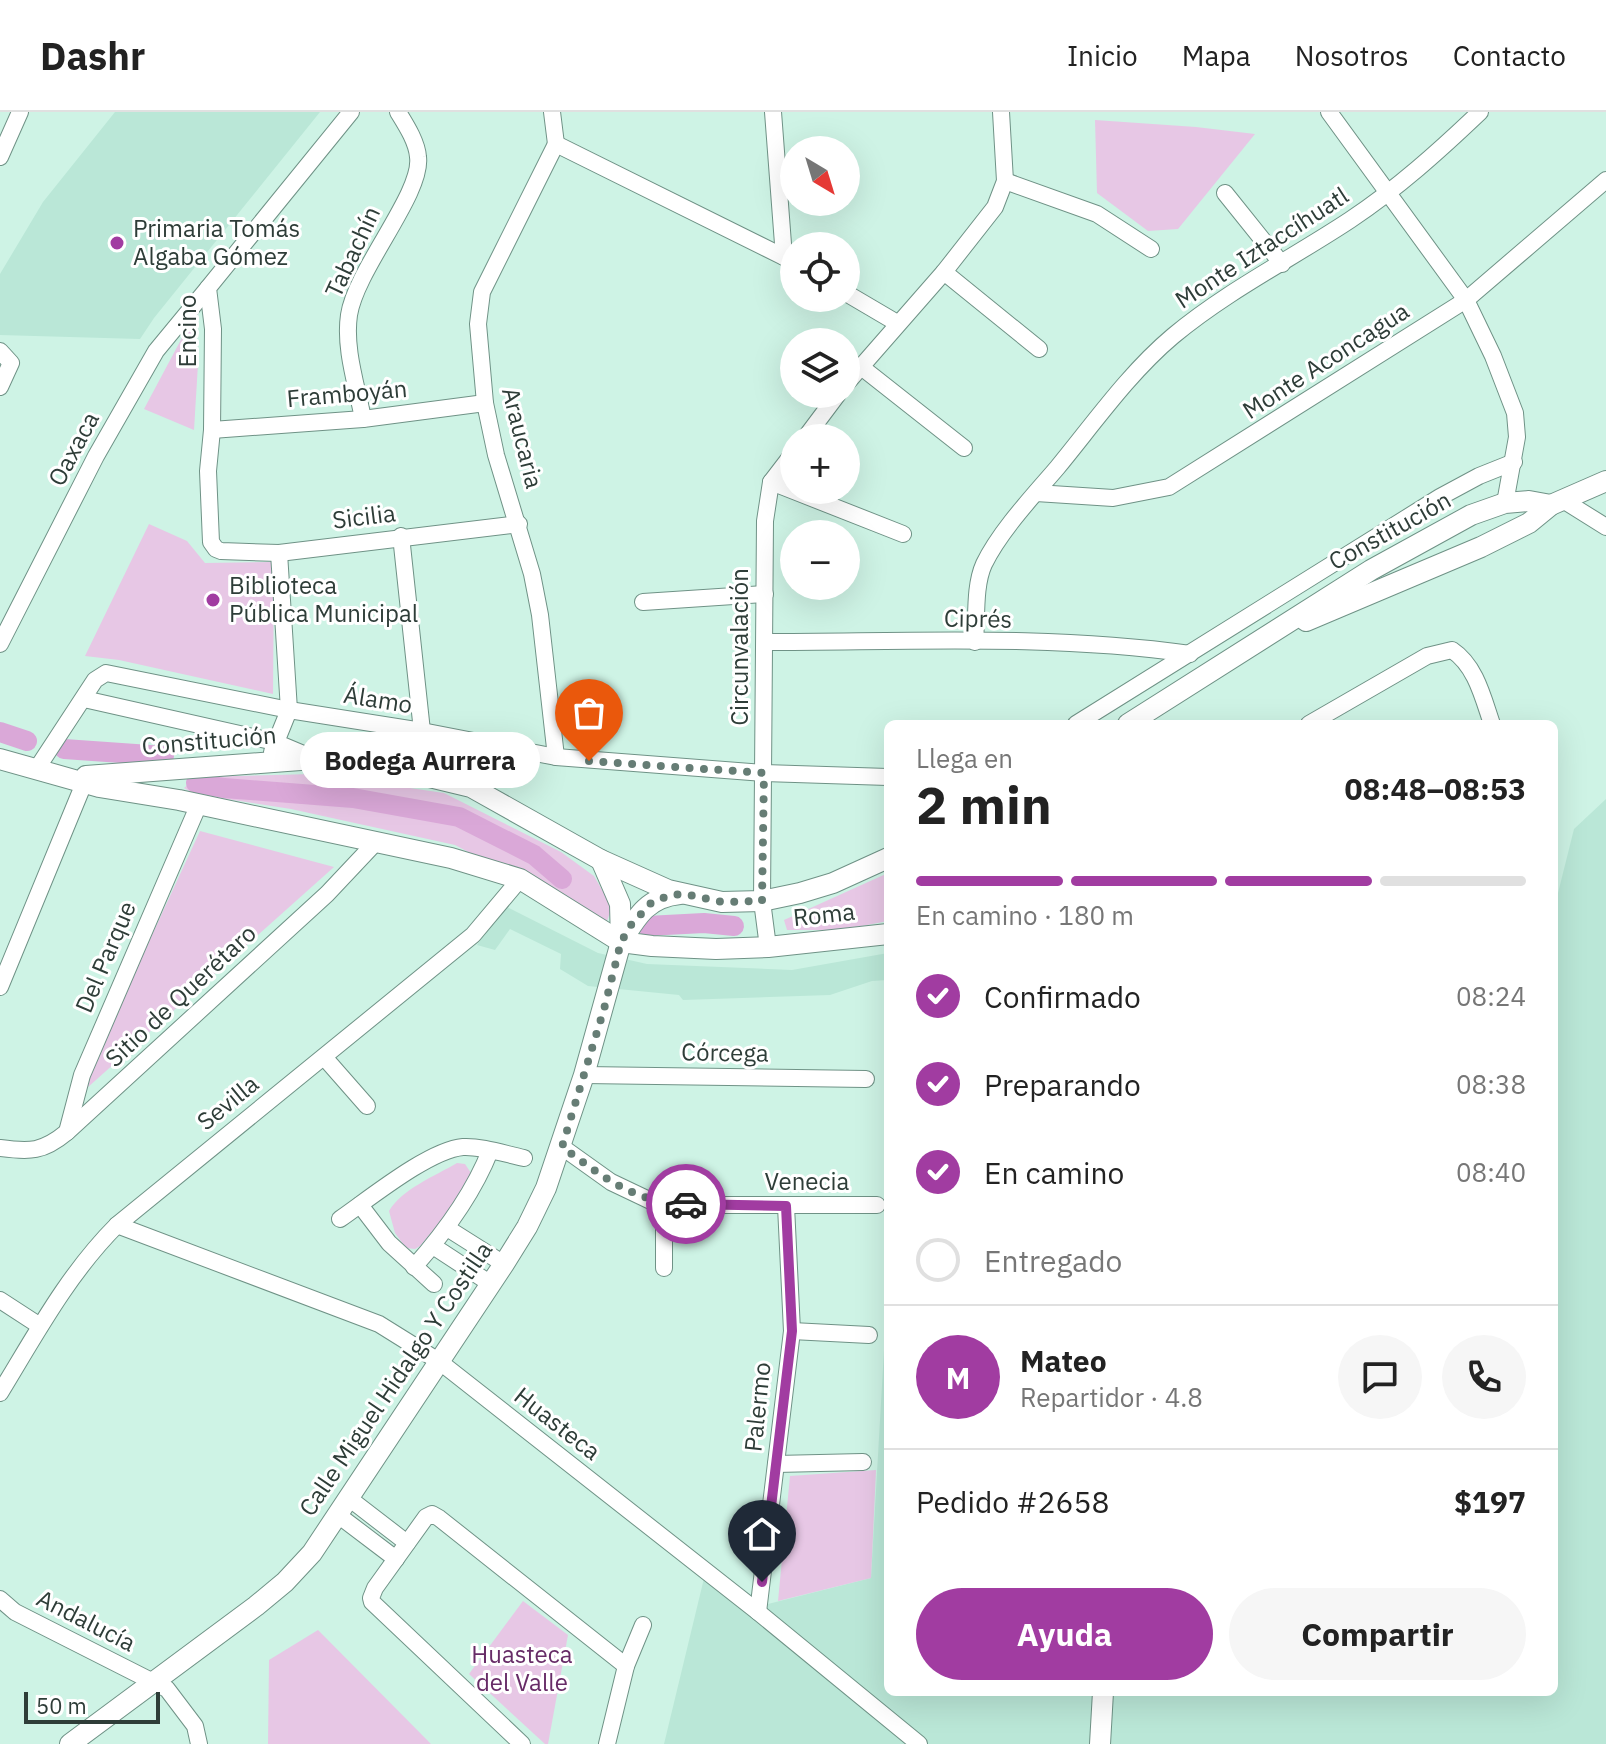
<!DOCTYPE html>
<html lang="es">
<meta charset="utf-8">
<style>
body{margin:0;font-family:"IBM Plex Sans",sans-serif;background:#f6f6f6;color:#222;height:100vh;display:flex;flex-direction:column;font-size:30px;white-space:nowrap}
*{box-sizing:border-box;margin:0}
p{font-size:26px;color:#767676}
.icon{flex:none;width:44px;height:44px;fill:none;stroke:currentColor;stroke-width:2;stroke-linecap:round;stroke-linejoin:round}
.map{position:relative;flex:1;overflow:hidden}
.side{position:absolute;left:884px;top:608px;width:674px;height:976px;display:flex;flex-direction:column;background:#fff;border-radius:12px;box-shadow:0 8px 32px #0002}
.side>*{flex:none}
.needle{width:52px;rotate:142deg}
.buttons{position:absolute;left:780px;top:24px;display:grid;gap:16px}
.buttons a{display:grid;place-items:center;width:80px;height:80px;border-radius:50%;background:#fff;box-shadow:0 8px 32px #0002;font-size:40px}
.scale{position:absolute;left:24px;bottom:20px;width:136px;box-sizing:border-box;padding-left:8px;border:4px solid #2e3d38;border-top:0;font-size:22px;line-height:28px;white-space:nowrap;color:#2e3d38;-webkit-text-stroke:6px #fff;paint-order:stroke}
.pin{position:absolute;display:grid;place-items:center;width:68px;height:68px;color:#fff;margin:-82px -34px;border-radius:50% 50% 50% 0;rotate:-45deg;box-shadow:0 0 8px #0007}
.pin .icon{rotate:45deg}
.courier{position:absolute;display:grid;place-items:center;width:80px;height:80px;margin:-40px;border:6px solid #a13ca1;border-radius:50%;background:#fff;color:#222;box-shadow:0 2px 10px #0007}
.bubble{position:absolute;height:56px;border-radius:28px;background:#fff;box-shadow:0 8px 32px #0002;font-size:26px;font-weight:800;line-height:56px;text-align:center}
.overview em{font-style:normal;font-weight:800}
.overview div{display:flex;flex-direction:column-reverse}
.overview{display:flex;align-items:center;justify-content:space-between;height:136px;padding:0 32px}
h1{font-size:52px;font-weight:800;line-height:60px}
.bar{display:grid;grid-template-columns:repeat(4,1fr);gap:12px 8px;align-content:center;height:96px;padding:0 32px}
.bar i{height:10px;border-radius:6px;background:#e0e0e0}
.bar .selected{background:#a13ca1}
.bar p{grid-column:span 4}
.line{display:flex;align-items:center;gap:20px;padding:0 32px;border-top:2px solid #e0e0e0}
.line div{flex:1}
.round{display:grid;place-items:center;flex:none;width:84px;height:84px;border-radius:42px;background:#f6f6f6}
ol{padding:0 32px;list-style:none}
li{display:flex;align-items:center;gap:24px;height:88px}
li p{margin-inline-start:auto}
li .icon{padding:8px;border-radius:50%;background:#a13ca1;color:#fff;stroke-width:4}
li:last-child{color:#767676}
li i{width:44px;height:44px;border:4px solid #e0e0e0;border-radius:50%}
.cta{display:flex;gap:16px;margin-top:auto;padding:16px 32px}
.cta a{flex:1;height:92px;border-radius:48px;background:#a13ca1;color:#fff;font-size:32px;font-weight:800;line-height:92px;text-align:center}
.cta a+a{background:#f6f6f6;color:#222}
header{display:flex;align-items:center;gap:48px;box-sizing:border-box;height:112px;padding:0 40px;background:#fff;border-bottom:2px solid #e0e0e0}
header strong{font-size:38px}
nav{display:flex;gap:44px;margin-inline-start:auto;font-size:28px}
.map>svg:first-child{display:block}
.built{fill:#bae7d7}
.green{fill:#e7c7e5}
.lines{fill:none;stroke-linecap:round;stroke-linejoin:round}
.canal{stroke:#daa8d8;stroke-width:20}
.minor-casing{stroke:#6f9286;stroke-width:18}
.tertiary-casing{stroke:#6f9286;stroke-width:22}
.minor{stroke:#fff;stroke-width:16}
.tertiary{stroke:#fff;stroke-width:20}
.done{stroke:#667d75;stroke-width:8;stroke-dasharray:0 14.4}
.route{stroke:#a13ca1;stroke-width:10}
.poi-dot{fill:#a13ca1;stroke:#fff;stroke-width:3}
.labels{text-anchor:middle;stroke-width:6;stroke-linejoin:round;paint-order:stroke}
.poi-label{font-size:24px;fill:#2e3d38;stroke:#fff;text-anchor:start}
.street-label{font-size:24px;fill:#2e3d38;stroke:#fff}
.park-label{font-size:24px;fill:#672c67;stroke:#fff}
</style>
<header>
<strong>Dashr</strong>
<nav><a>Inicio</a><a>Mapa</a><a>Nosotros</a><a>Contacto</a></nav>
</header>
<div class="map">
<svg width="1606" height="1632" viewBox="0 0 1606 1632">
<rect width="100%" height="100%" fill="#cef3e5"/>
<g class="built">
<polygon points="115,0 320,0 154,206 140,227 0,223 0,162 43,90"/>
<polygon points="1606,687 1606,1632 664,1632 706,1458 768,1492 871,1466 888,1168 888,1580 1554,1580 1554,797 1574,717"/>
<polygon points="503,793 598,841 647,852 792,858 888,841 888,868 872,869 830,883 683,888 679,883 588,874 560,857 561,842 510,817 495,838 477,833"/>
</g>
<g class="green">
<polygon points="1095,8 1196,15 1255,22 1178,117 1148,119 1097,81"/>
<polygon points="194,214 198,252 194,318 144,297 184,222"/>
<polygon points="149,412 187,429 205,451 274,450 273,582 119,548 85,544"/>
<polygon points="314,662 444,681 561,740 594,764 612,795 606,812 455,733 291,697 194,682 184,676 198,665"/>
<polygon points="200,719 334,755 87,976 86,966"/>
<polygon points="888,761 888,809 841,818 787,818 784,808"/>
<path d="M457 1051 465 1052 473 1064 452 1096 420 1134 415 1137 406 1136 395 1121 389 1099C402 1077 435 1064 457 1051Z"/>
<polygon points="876,1358 871,1466 778,1489 790,1364"/>
<polygon points="523,1489 568,1523 548,1632 545,1632 469,1562"/>
<polygon points="318,1518 431,1632 268,1632 269,1548"/>
</g>
<g class="lines">
<g class="canal">
<polyline points="0,620 27,629"/>
<polyline points="64,637 164,644"/>
<polyline points="196,671 224,676 353,686 459,705 534,743 562,767"/>
<polyline points="647,814 704,811 734,814"/>
</g>
<defs>
<g id="minor">
<polyline points="351,0 208,176 213,217 212,318 208,359 211,430 216,437 221,439 279,441 519,412"/>
<polyline points="552,0 556,32"/>
<polyline points="773,0 784,145"/>
<polyline points="1329,0 1466,188 1493,244 1515,301 1517,325 1505,391"/>
<polyline points="556,32 482,180 478,212 485,291 496,343 532,462 540,503 556,645"/>
<polyline points="556,32 794,150"/>
<polyline points="0,45 20,0"/>
<polyline points="1005,69 1097,102 1151,137"/>
<polyline points="1225,81 1282,152"/>
<polyline points="944,160 1039,237"/>
<polyline points="846,181 897,211"/>
<polyline points="0,239 11,251 0,275"/>
<polyline points="860,254 964,336"/>
<polyline points="846,272 944,160 995,95 1005,69 1001,0"/>
<path d="M363 307C357 274 344 237 349 203 356 157 423 81 418 45 417 30 406 13 398 0"/>
<polyline points="212,318 363,307 485,291"/>
<polyline points="805,326 838,282"/>
<polyline points="771,370 903,422"/>
<polyline points="1036,381 1113,386 1169,375 1466,188 1606,68"/>
<polyline points="1563,388 1606,415"/>
<polyline points="401,424 422,619"/>
<polyline points="643,490 765,482"/>
<path d="M765 530C906 530 1050 522 1190 542"/>
<path d="M975 530C977 506 974 474 984 452 1000 419 1033 384 1057 356 1094 311 1129 261 1173 224 1227 179 1291 147 1350 108 1398 76 1439 39 1480 0"/>
<polyline points="0,532 96,344 156,239 208,176"/>
<polyline points="84,587 275,630 313,646"/>
<polyline points="1076,612 1440,385 1479,364 1514,350"/>
<path d="M1309 612 1427 544 1452 538C1476 554 1483 586 1492 612"/>
<polyline points="272,640 289,598 279,441"/>
<polyline points="36,658 95,568 106,561 289,598 422,619 556,645 764,661 888,665"/>
<polyline points="471,675 481,630"/>
<polyline points="768,835 762,789 765,409 771,370 794,340"/>
<polyline points="0,875 87,664"/>
<polyline points="324,945 367,994"/>
<polyline points="584,963 866,967"/>
<polyline points="67,1020 82,963 199,692"/>
<polyline points="562,1035 611,1070 653,1090 689,1093 877,1093"/>
<path d="M0 1036C30 1040 43 1040 67 1020L327 782 376 730"/>
<polyline points="664,1092 664,1156"/>
<polyline points="360,1093 389,1131 434,1172"/>
<path d="M340 1107C369 1087 429 1038 463 1035 482 1034 505 1042 524 1046"/>
<polyline points="117,1113 379,1212 440,1250 758,1500 919,1632"/>
<polyline points="447,1116 504,1152"/>
<polyline points="433,1134 491,1172"/>
<path d="M414 1155C445 1120 473 1082 490 1039"/>
<polyline points="0,1188 40,1214"/>
<polyline points="792,1219 869,1223"/>
<path d="M0 1281C36 1222 68 1162 117 1113L473 823 520 767"/>
<polyline points="776,1352 863,1350"/>
<polyline points="350,1387 407,1431"/>
<polyline points="338,1403 396,1447"/>
<polyline points="0,1487 15,1500 167,1577 195,1614 199,1632"/>
<polyline points="758,1500 792,1219 786,1094"/>
<polyline points="522,1632 372,1490 371,1486 375,1476 426,1405 432,1402 439,1406 626,1554"/>
<polyline points="607,1632 626,1554 643,1513"/>
</g>
<g id="tertiary">
<polyline points="1306,509 1481,435 1529,411 1551,393 1606,369"/>
<polyline points="1128,612 1371,458 1471,403 1505,391 1529,389 1551,393"/>
<polyline points="0,647 99,675 179,688 451,746 520,767 621,830 652,834 716,837 768,835 888,822"/>
<polyline points="86,664 314,647 359,648 471,675 601,748 668,778 722,790 762,789 800,781 833,771 888,746"/>
<path d="M621 830C637 804 648 785 680 782"/>
<polyline points="70,1632 256,1494 285,1470 312,1441 504,1152 527,1115 546,1076 584,963 621,830 620,792 601,748"/>
<polyline points="1100,1632 1103,1580"/>
</g>
</defs>
<use href="#minor" class="minor-casing"/>
<use href="#tertiary" class="tertiary-casing"/>
<use href="#minor" class="minor"/>
<use href="#tertiary" class="tertiary"/>
</g>
<g class="lines">
<path class="done" d="M589 649 764 661 762 789 722 790 684 782 670 783 651 791 631 813 621 830 604 897 562 1035C604 1065 632 1090 686 1092"/>
<polyline class="route" points="686,1092 786,1094 792,1219 762,1470"/>
</g>
<g class="poi-dot">
<circle cx="117" cy="131" r="8"/>
<circle cx="213" cy="488" r="8"/>
</g>
<g class="labels">
<g class="poi-label">
<text x="133" y="125">Primaria Tomás<tspan x="133" dy="28">Algaba Gómez</tspan></text>
<text x="229" y="482">Biblioteca<tspan x="229" dy="28">Pública Municipal</tspan></text>
</g>
<g class="street-label">
<text transform="translate(1262 136) rotate(-33)" y="8">Monte Iztaccíhuatl</text>
<text transform="translate(353 140) rotate(-65)" y="8">Tabachín</text>
<text transform="translate(188 219) rotate(-90)" y="8">Encino</text>
<text transform="translate(1326 249) rotate(-33)" y="8">Monte Aconcagua</text>
<text transform="translate(347 282) rotate(-5)" y="8">Framboyán</text>
<text transform="translate(522 326) rotate(76)" y="8">Araucaria</text>
<text transform="translate(74 337) rotate(-62)" y="8">Oaxaca</text>
<text transform="translate(364 405) rotate(-7)" y="8">Sicilia</text>
<text transform="translate(1390 419) rotate(-29)" y="8">Constitución</text>
<text transform="translate(978 507) rotate(1)" y="8">Ciprés</text>
<text transform="translate(740 535) rotate(-90)" y="8">Circunvalación</text>
<text transform="translate(378 588) rotate(9)" y="8">Álamo</text>
<text transform="translate(209 629) rotate(-5)" y="8">Constitución</text>
<text transform="translate(824 803) rotate(-6)" y="8">Roma</text>
<text transform="translate(106 845) rotate(-67)" y="8">Del Parque</text>
<text transform="translate(181 884) rotate(-43)" y="8">Sitio de Querétaro</text>
<text transform="translate(725 941) rotate(1)" y="8">Córcega</text>
<text transform="translate(228 991) rotate(-39)" y="8">Sevilla</text>
<text x="807" y="1078">Venecia</text>
<text transform="translate(396 1267) rotate(-56)" y="8">Calle Miguel Hidalgo Y Costilla</text>
<text transform="translate(758 1295) rotate(-84)" y="8">Palermo</text>
<text transform="translate(557 1312) rotate(38)" y="8">Huasteca</text>
<text transform="translate(86 1509) rotate(27)" y="8">Andalucía</text>
</g>
<g class="park-label">
<text x="522" y="1551">Huasteca<tspan x="522" dy="28">del Valle</tspan></text>
</g>
</g>
</svg>
<div class="buttons">
<a><svg class="needle" viewBox="-14 -14 28 28"><path d="M0-13l5 13h-10z" fill="#e53935"/><path d="M0 13l5-13h-10z" fill="#767676"/></svg></a>
<a><svg class="icon" aria-label="locate" viewBox="0 0 24 24"><circle cx="12" cy="12" r="6"/><path d="M12 2v4M12 18v4M2 12h4M18 12h4"/></svg></a>
<a><svg class="icon" aria-label="layers" viewBox="0 0 24 24"><path d="M12 4l9 5-9 5-9-5zM3 14l9 5 9-5"/></svg></a>
<a>+</a>
<a>−</a>
</div>
<div class="scale">50 m</div>
<div class="pin" style="left:589px;top:649px;background:#ea580c"><svg class="icon" aria-label="bag" viewBox="0 0 24 24"><path d="M5 8h14l-1 12H6zM9 8a3 3 0 0 1 6 0"/></svg></div>
<div class="pin" style="left:762px;top:1470px;background:#1f2937"><svg class="icon" aria-label="home" viewBox="0 0 24 24"><path d="M3 11l9-7 9 7M6 9v11h12V9"/></svg></div>
<div class="courier" style="left:686px;top:1092px"><svg class="icon" aria-label="car" viewBox="0 0 24 24"><path d="M5 17H2v-5l4-1 3-4h7l3 4 3 1v5h-3M9 17h6M6 11h13"/><circle cx="7" cy="17" r="2"/><circle cx="17" cy="17" r="2"/></svg></div>
<div class="bubble" style="left:300px;top:620px;width:240px">Bodega Aurrera</div>
<section class="side">
<div class="overview"><div><h1>2 min</h1><p>Llega en</p></div><em>08:48–08:53</em></div>
<div class="bar"><i class="selected"></i><i class="selected"></i><i class="selected"></i><i></i><p>En camino · 180 m</p></div>
<ol>
<li><svg class="icon" aria-label="check" viewBox="0 0 24 24"><path d="M5 12l5 5 9-10"/></svg>Confirmado<p>08:24</p></li>
<li><svg class="icon" aria-label="check" viewBox="0 0 24 24"><path d="M5 12l5 5 9-10"/></svg>Preparando<p>08:38</p></li>
<li><svg class="icon" aria-label="check" viewBox="0 0 24 24"><path d="M5 12l5 5 9-10"/></svg>En camino<p>08:40</p></li>
<li><i></i>Entregado</li>
</ol>
<div class="line" style="height:144px"><b class="round" style="background:#a13ca1;color:#fff">M</b><div><b>Mateo</b><p>Repartidor · 4.8</p></div><a class="round"><svg class="icon" aria-label="chat" viewBox="0 0 24 24"><path d="M4 5h16v11H9l-5 4z"/></svg></a><a class="round"><svg class="icon" aria-label="phone" viewBox="0 0 24 24"><path d="M5 4h4l2 5-3 2q2 4 5 5l2-3 5 2v4C11 20 4 13 5 4z"/></svg></a></div>
<div class="line" style="height:104px"><div>Pedido #2658</div><b>$197</b></div>
<div class="cta"><a>Ayuda</a><a>Compartir</a></div>
</section>
</div>
